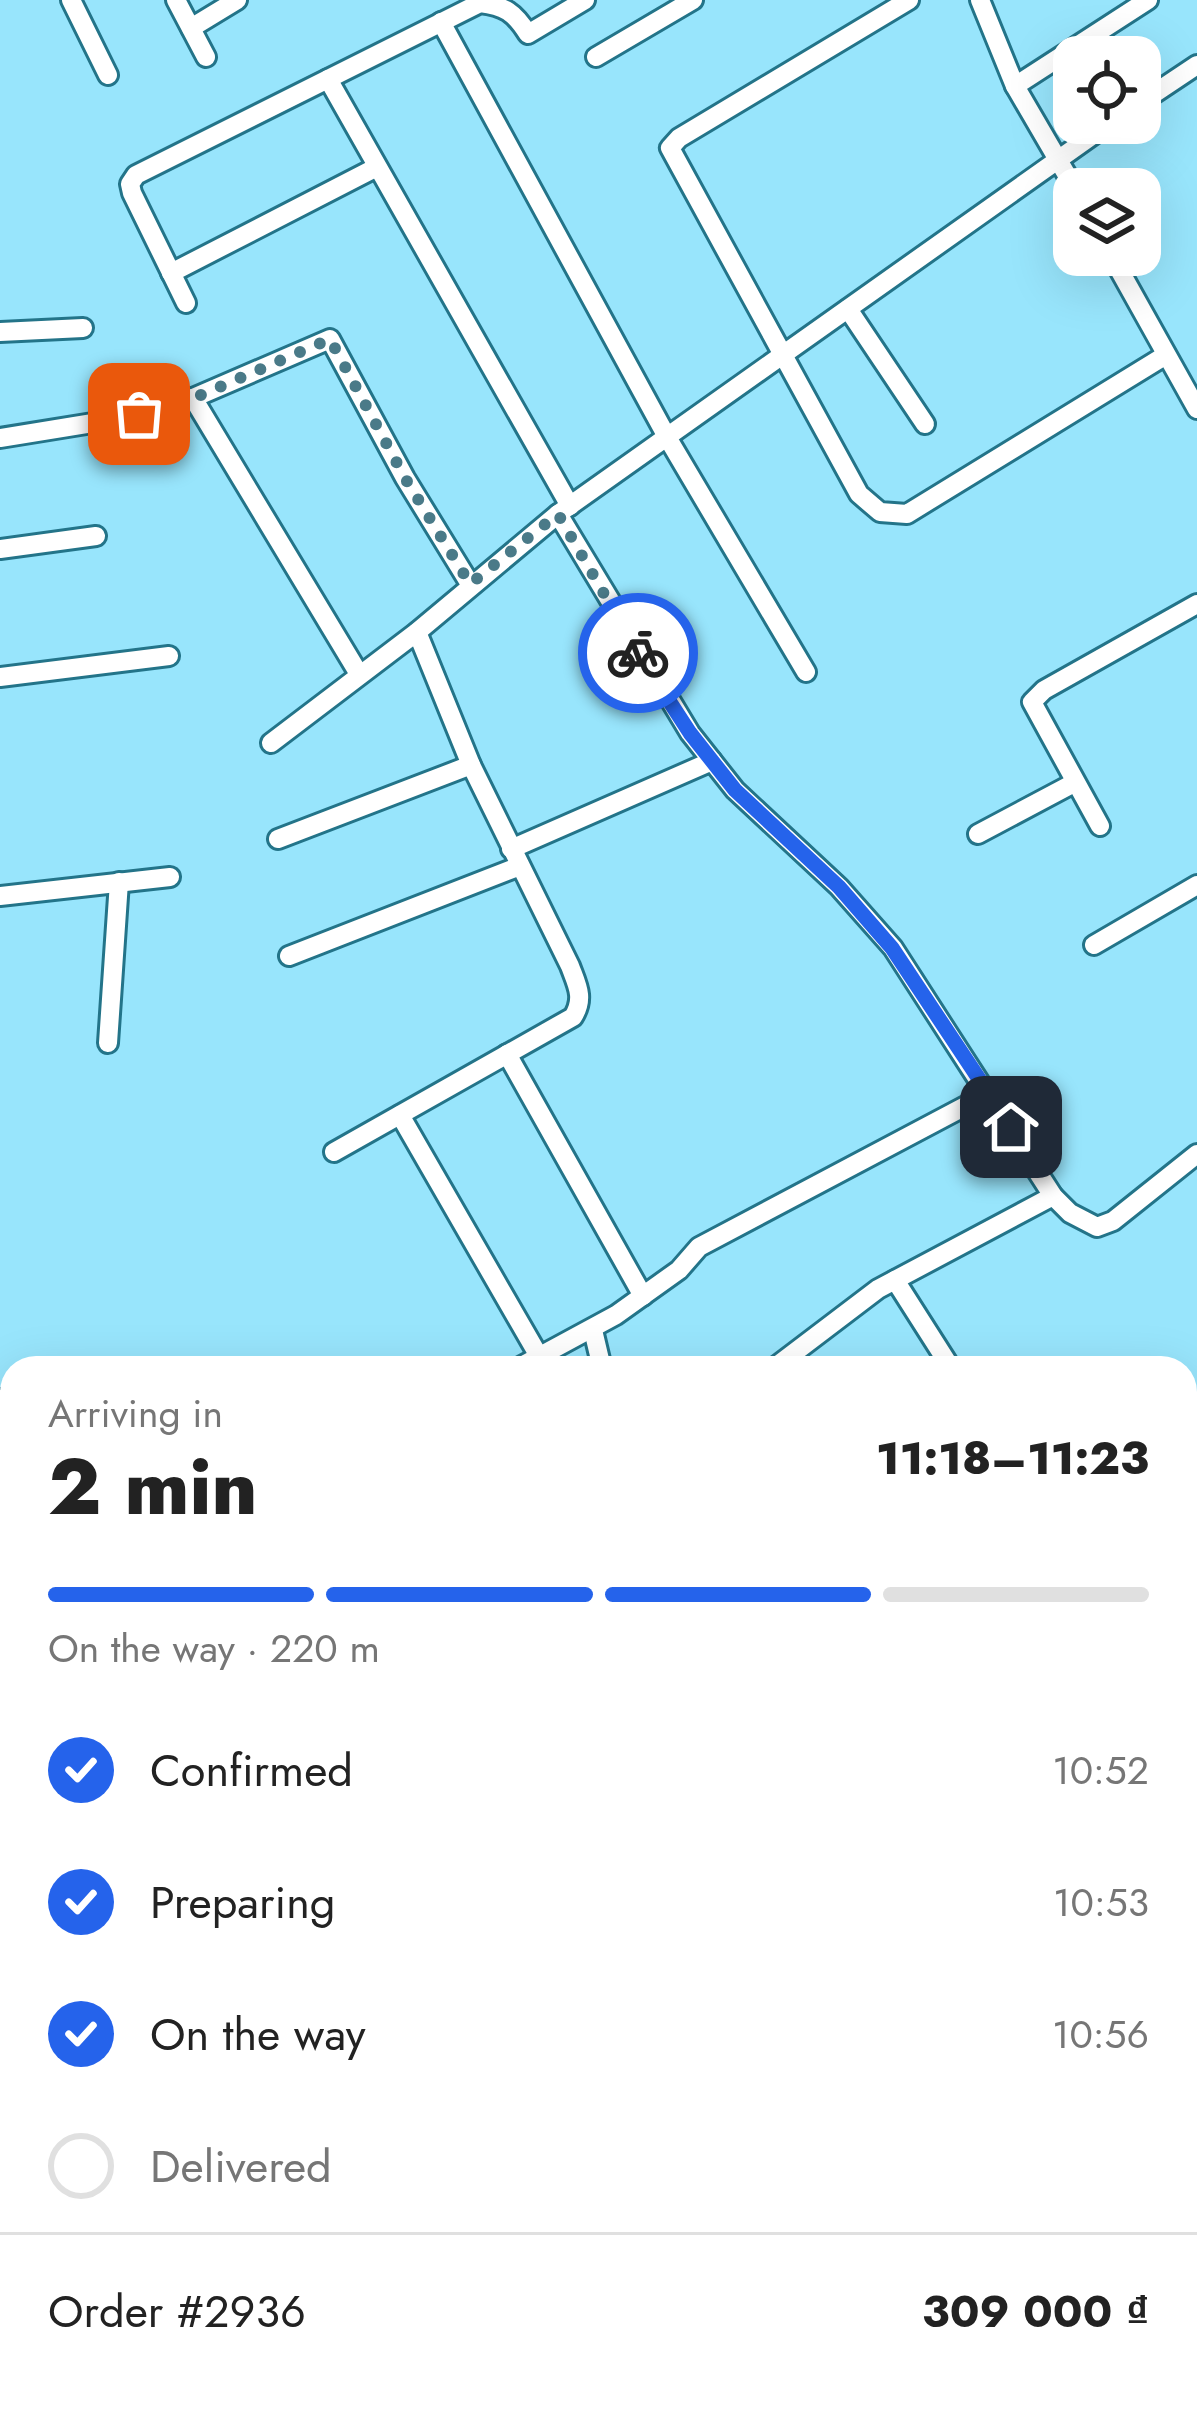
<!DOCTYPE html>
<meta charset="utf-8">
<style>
body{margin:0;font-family:Jost,sans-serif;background:#f6f6f6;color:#222;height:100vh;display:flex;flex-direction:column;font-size:45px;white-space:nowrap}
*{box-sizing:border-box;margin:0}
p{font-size:39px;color:#767676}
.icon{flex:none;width:66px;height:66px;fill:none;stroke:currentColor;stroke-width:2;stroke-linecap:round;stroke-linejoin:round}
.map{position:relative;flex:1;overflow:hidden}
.side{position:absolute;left:0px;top:1356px;width:1197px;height:1059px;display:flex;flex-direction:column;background:#fff;border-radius:36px 36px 0 0;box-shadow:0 12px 48px #0002}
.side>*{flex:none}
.fabs{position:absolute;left:1053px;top:36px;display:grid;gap:24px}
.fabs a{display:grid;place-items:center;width:108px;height:108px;border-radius:24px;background:#fff;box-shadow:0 12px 48px #0002;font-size:60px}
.pin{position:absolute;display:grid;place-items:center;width:102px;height:102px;color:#fff;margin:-51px;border-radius:24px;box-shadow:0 6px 18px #0006}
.courier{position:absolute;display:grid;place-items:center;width:120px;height:120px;margin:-60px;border:9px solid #2563eb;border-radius:50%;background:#fff;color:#222;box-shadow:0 3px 15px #0007}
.summary em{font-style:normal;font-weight:800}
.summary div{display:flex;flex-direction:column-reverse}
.summary{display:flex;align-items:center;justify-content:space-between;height:204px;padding:0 48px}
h1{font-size:78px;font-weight:800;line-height:90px}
.bar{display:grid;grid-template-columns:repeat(4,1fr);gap:18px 12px;align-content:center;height:144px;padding:0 48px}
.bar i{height:15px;border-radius:9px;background:#e0e0e0}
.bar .current{background:#2563eb}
.bar p{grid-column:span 4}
.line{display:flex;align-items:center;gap:30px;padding:0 48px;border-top:3px solid #e0e0e0}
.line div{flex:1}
ol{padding:0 48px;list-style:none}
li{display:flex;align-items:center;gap:36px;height:132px}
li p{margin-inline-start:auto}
li .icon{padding:12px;border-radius:50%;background:#2563eb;color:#fff;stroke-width:4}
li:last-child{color:#767676}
li i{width:66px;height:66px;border:6px solid #e0e0e0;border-radius:50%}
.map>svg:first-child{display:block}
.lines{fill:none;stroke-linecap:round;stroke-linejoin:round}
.minor-casing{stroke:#237489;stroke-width:24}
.minor{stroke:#fff;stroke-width:18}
.done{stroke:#4a7a88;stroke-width:12;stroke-dasharray:0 21.6}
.route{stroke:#2563eb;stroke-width:15}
</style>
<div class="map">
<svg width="1197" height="2414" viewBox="0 0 1197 2414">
<rect width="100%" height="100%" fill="#98e5fc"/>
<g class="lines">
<defs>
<g id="minor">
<polyline points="71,0 108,75"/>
<polyline points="176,0 206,57"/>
<polyline points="909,0 679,138 670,148 859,494 880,512 907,514 1166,355"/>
<polyline points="980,0 1015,86 1075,189"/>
<polyline points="441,22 667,437 806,672"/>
<polyline points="191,28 237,0"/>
<polyline points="596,57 693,0"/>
<polyline points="328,79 570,506"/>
<polyline points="1015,86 1148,0"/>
<polyline points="1140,103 1197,65"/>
<polyline points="1111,255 1197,409"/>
<polyline points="171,273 377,167"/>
<path d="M186 303 132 193 130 184 136 175 480 3C505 6 514 12 528 34L585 0"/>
<polyline points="848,309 925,424"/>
<polyline points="0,332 83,328"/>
<polyline points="193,398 359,674"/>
<polyline points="0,438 105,421 193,398 330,339 405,478 470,584"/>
<polyline points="558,514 690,733 735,790 839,887 893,948 1053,1196 1070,1213 1097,1227 1113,1221 1197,1154"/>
<polyline points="0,549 96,536"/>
<polyline points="0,677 169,656"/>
<polyline points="271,743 417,632 558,514 1110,123"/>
<polyline points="1100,826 1032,702 1044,690 1197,604"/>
<polyline points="978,834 1074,783"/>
<polyline points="278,839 471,765"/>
<polyline points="511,849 712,761"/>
<polyline points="0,896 170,877"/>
<polyline points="1094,945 1197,885"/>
<polyline points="289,956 520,866"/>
<polyline points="108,1043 119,882"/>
<polyline points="507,1054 643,1296"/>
<polyline points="400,1115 540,1358"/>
<path d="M334 1152 573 1017C585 998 577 985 570 966L471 765 417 632"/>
<polyline points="895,1280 951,1368"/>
<polyline points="593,1330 602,1368"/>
<polyline points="518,1368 616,1315 679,1270 699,1247 990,1093"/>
<polyline points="774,1368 878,1289 1053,1196"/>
<polyline points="0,1399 12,1400"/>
<polyline points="0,1508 12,1509"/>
<polyline points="0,1686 12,1686"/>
<polyline points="1185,1717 1197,1711"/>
<polyline points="0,1855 12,1855"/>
<polyline points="0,1986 12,1981"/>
<polyline points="0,2219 12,2209"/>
<polyline points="1185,2227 1197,2250"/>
<polyline points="0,2251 12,2265"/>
<polyline points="291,2403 301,2414"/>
<polyline points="542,2403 543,2414"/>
<polyline points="4,2414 14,2403"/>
<polyline points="162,2414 175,2403"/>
<polyline points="350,2414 363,2403"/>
</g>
</defs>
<use href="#minor" class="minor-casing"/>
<use href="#minor" class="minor"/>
</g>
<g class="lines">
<polyline class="done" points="139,414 194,398 330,339 405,478 470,584 558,514 638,653"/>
<polyline class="route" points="638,653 690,733 735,790 839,887 892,948 1011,1127"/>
</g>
</svg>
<div class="fabs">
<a><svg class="icon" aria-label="locate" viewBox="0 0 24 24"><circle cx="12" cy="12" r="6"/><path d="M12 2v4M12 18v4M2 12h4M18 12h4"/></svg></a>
<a><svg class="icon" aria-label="layers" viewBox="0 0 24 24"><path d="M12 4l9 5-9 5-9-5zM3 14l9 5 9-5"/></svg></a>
</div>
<div class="pin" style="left:139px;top:414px;background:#ea580c"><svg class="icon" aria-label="bag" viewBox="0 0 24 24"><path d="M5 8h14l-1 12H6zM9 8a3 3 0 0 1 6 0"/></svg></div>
<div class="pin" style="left:1011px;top:1127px;background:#1f2937"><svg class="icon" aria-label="home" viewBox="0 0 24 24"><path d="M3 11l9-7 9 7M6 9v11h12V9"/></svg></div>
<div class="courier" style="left:638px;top:653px"><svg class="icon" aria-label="bike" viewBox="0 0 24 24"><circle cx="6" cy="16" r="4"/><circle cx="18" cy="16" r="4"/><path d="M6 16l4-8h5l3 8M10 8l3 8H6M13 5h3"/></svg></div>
<section class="side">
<div class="summary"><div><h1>2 min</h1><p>Arriving in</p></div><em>11:18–11:23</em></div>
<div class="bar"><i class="current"></i><i class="current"></i><i class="current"></i><i></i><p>On the way · 220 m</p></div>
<ol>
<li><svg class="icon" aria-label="check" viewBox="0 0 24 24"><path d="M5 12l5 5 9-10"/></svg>Confirmed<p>10:52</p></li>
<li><svg class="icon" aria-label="check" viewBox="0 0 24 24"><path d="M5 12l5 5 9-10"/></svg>Preparing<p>10:53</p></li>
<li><svg class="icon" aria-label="check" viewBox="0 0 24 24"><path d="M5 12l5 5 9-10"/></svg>On the way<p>10:56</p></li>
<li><i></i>Delivered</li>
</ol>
<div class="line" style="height:156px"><div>Order #2936</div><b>309 000 ₫</b></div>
</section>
</div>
